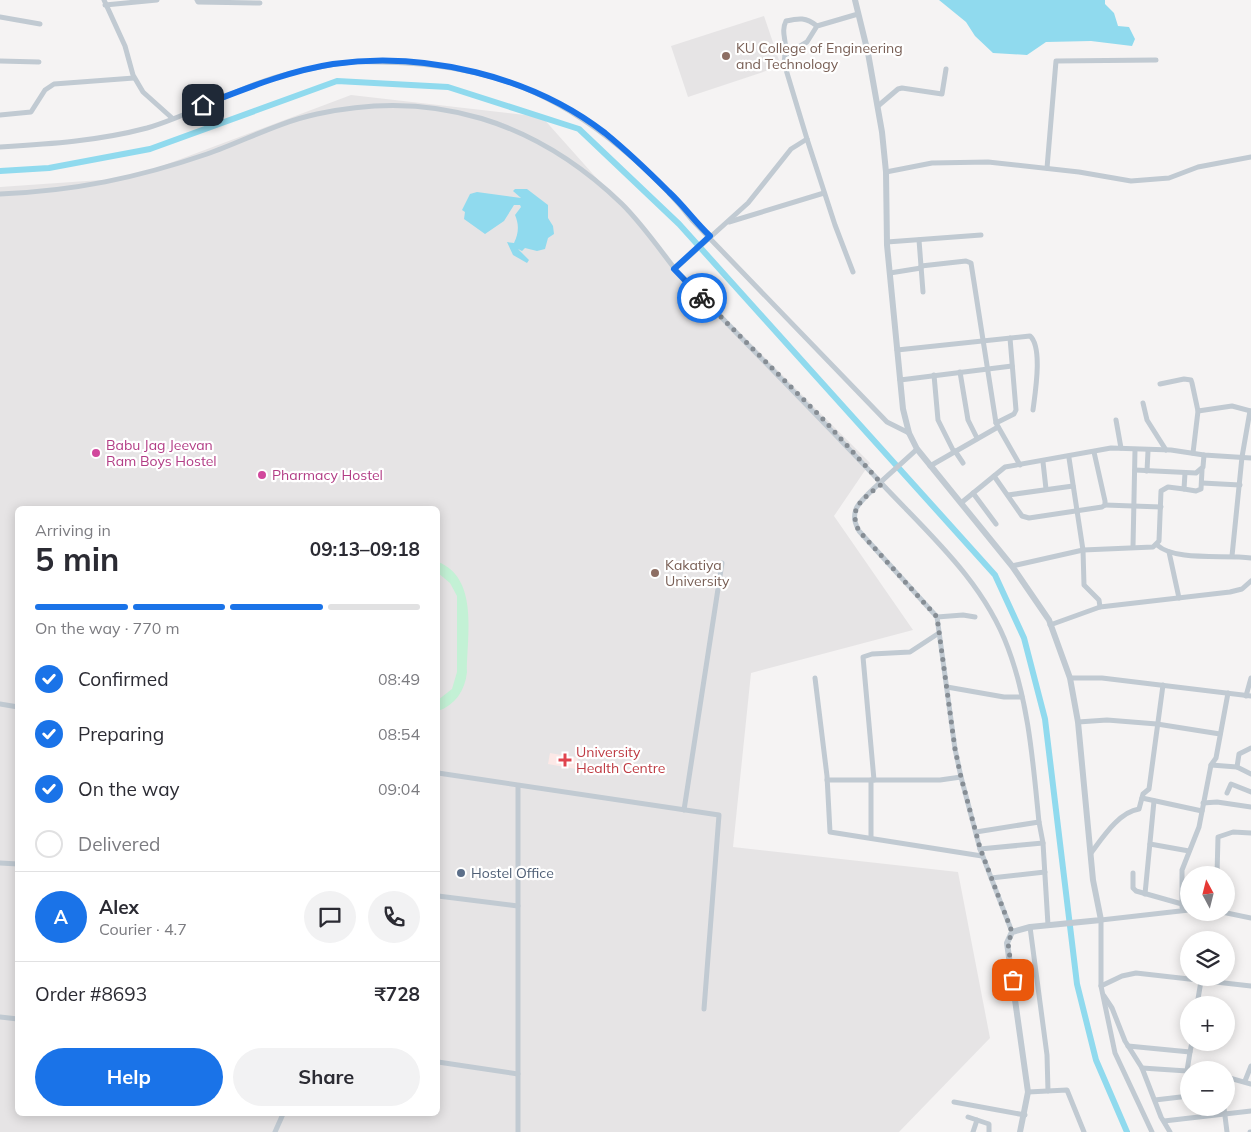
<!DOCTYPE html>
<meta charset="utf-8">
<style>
body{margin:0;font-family:Mulish,sans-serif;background:#f2f2f3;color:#2b2b33;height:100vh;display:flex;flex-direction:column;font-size:19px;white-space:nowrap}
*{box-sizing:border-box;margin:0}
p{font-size:16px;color:#7c7c81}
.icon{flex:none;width:28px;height:28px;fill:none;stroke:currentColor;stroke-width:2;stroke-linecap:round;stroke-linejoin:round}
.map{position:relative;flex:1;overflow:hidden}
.sheet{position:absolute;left:15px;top:506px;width:425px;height:610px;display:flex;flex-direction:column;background:#fff;border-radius:8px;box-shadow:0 2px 12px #0003}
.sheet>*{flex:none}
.needle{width:32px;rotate:353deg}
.buttons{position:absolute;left:1180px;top:866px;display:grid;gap:10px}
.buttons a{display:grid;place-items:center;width:55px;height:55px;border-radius:50%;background:#fff;box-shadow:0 2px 12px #0003;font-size:25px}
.pin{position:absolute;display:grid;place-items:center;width:42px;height:42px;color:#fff;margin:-21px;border-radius:10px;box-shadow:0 2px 8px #0006}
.courier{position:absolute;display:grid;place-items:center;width:50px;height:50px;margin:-25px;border:4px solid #1a73e8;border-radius:50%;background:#fff;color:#222;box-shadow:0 1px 6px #0007}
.head em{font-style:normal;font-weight:700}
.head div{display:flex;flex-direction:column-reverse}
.head{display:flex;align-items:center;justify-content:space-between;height:85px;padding:0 20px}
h1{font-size:32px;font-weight:700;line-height:38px}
.bar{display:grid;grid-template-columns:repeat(4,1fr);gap:8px 5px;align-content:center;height:60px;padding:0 20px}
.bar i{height:6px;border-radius:4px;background:#e1e1e2}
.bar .current{background:#1a73e8}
.bar p{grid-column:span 4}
.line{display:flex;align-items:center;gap:12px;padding:0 20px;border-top:1px solid #e1e1e2}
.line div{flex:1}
.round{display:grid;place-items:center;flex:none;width:52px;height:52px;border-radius:26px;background:#f2f2f3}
ol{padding:0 20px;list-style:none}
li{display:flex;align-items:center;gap:15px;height:55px}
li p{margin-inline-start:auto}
li .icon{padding:5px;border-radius:50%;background:#1a73e8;color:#fff;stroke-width:4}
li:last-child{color:#7c7c81}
li i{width:28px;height:28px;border:2px solid #e1e1e2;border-radius:50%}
.action{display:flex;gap:10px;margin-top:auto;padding:10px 20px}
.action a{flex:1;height:58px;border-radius:30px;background:#1a73e8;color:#fff;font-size:20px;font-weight:700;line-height:58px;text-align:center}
.action a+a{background:#f2f2f3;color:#2b2b33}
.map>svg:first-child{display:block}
.education{fill:#e6e4e5;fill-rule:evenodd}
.medical{fill:#fce8e6}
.green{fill:#c3f1d5}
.water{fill:#90daee}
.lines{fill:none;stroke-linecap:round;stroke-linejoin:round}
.canal{stroke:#90daee;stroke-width:6}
.minor{stroke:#c1cad2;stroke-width:5}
.tertiary{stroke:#c1cad2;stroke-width:6}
.done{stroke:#868d94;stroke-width:5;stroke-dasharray:0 9}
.route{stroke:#1a73e8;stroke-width:6}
.education-dot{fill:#8d6e63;stroke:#fff;stroke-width:2}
.hotel-dot{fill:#d1479c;stroke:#fff;stroke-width:2}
.health-dot{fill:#e0444e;stroke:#fff;stroke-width:2}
.service-dot{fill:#5c6f8a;stroke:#fff;stroke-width:2}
.labels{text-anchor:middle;stroke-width:4.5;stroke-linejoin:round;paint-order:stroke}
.education-label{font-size:14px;fill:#785e54;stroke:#fff;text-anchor:start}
.hotel-label{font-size:14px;fill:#b23c85;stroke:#fff;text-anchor:start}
.health-label{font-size:14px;fill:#be3a42;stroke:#fff;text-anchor:start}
.service-label{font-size:14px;fill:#4e5e75;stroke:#fff;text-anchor:start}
</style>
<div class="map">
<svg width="1251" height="1132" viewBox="0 0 1251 1132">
<rect width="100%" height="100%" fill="#f5f3f3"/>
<g class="education">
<polygon points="764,16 781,66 688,97 671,46"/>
<path d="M351 95 542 117 683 275 870 463 834 516 913 630 751 673 733 847 958 872 990 1038 899 1132H0V187L130 178ZM18 509H438V1114H18Z"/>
</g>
<polygon class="medical" points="550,753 578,758 576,769 548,764"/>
<path class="green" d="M438 562C479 578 467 636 467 672 465 691 455 705 438 711V700L452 689 457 672V596L450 583 438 573Z"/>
<g class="water">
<polygon points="939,0 1105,0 1105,4 1114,13 1118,26 1129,27 1135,39 1132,46 1091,41 1046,42 1027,55 993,53 975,36 966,22"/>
<path d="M515 189H527L548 205V218L553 226 554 234 548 238 545 249 537 251 525 248 522 251 518 249 529 260 527 263 513 255 507 242 514 243C519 233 519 224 515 215L521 207 520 205H514L504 221 485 234 464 219 465 212 462 210 470 194 477 192 521 198 513 191Z"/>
</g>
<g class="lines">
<polyline class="canal" points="0,171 49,168 150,149 337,81 448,87 579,129 679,224 995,575 1024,638 1045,719 1077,984 1096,1060 1127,1132"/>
<g class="minor">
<polyline points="104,0 125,46 133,75 143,92 172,118"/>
<polyline points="197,0 198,2 260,3"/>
<polyline points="105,5 157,0"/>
<polyline points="0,17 40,24"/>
<path d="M785 55C788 42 780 33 786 21 799 18 806 17 817 26"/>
<polyline points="0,61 39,62"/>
<polyline points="878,106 898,89 902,88 942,94 946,69"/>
<polyline points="0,115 31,112 45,90 54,84 134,78"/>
<polyline points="807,139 835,225 853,272"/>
<path d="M0 147C50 144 98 141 147 128 188 116 226 94 267 80 287 73 309 69 330 65 355 60 381 62 406 63 501 69 564 97 635 160 656 179 675 198 692 220L887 422 909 433"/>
<polyline points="1047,168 1056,61 1156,60"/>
<polyline points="886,172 932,163 988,162 1079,172 1131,181 1169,178 1198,167 1251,157"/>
<path d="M0 194C74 191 137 178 207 154 244 141 279 122 317 114 434 88 537 122 622 204 642 224 658 247 675 269 743 341 814 411 882 484 929 534 984 582 1008 648 1029 704 1033 763 1039 822"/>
<polyline points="729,222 824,193"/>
<polyline points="919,240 923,292"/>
<polyline points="887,242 981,235"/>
<polyline points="921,266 966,261 971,263 996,423 1020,465"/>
<polyline points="675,269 748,203 791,149 807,139 784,63 785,55 807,42 817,26 858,14"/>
<polyline points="890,273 921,268"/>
<path d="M897 350 1030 336C1043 347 1035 394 1033 410"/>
<polyline points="960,372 968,420 977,438"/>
<polyline points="934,375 938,420 954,452"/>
<polyline points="900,380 1012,366"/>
<polyline points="1160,384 1184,379 1191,380 1192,383 1198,411 1193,453"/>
<polyline points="1143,403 1147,420 1166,450"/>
<polyline points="1198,411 1232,406 1251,411"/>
<polyline points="1116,420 1121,448"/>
<polyline points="996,423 1014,414 1016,410 1010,338"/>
<path d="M917 449C905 461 860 498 856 509 853 518 855 523 859 531L937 617 955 749 961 777 980 849 1012 932"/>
<polyline points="955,451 963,463"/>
<polyline points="1069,458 1083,550 1084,585 1099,600 1100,607"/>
<polyline points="1043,462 1046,489"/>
<polyline points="930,466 998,427"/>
<polyline points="1135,470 1196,473 1203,467 1204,455"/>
<polyline points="1147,471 1148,451"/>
<polyline points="994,476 1022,516 1029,518 1102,507 1105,505 1105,501 1094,452"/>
<polyline points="1202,483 1240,485"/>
<polyline points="1184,489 1196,491 1201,489 1202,470"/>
<polyline points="973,493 996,524"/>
<polyline points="1008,495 1073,486"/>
<polyline points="961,503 1005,467 1111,448 1171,450 1204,455 1251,458"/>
<polyline points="1105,505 1161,507"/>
<path d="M1157 545C1176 562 1225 554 1251 558"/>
<polyline points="1133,547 1135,450"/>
<polyline points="1169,552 1179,598"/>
<polyline points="1232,556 1242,457 1250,411"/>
<polyline points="1012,566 1083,550 1153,547 1159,541 1161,491 1168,487 1184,489 1185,473"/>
<polyline points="937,617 963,615 975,617"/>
<polyline points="1050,625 1100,607 1230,592 1242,589 1251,581"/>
<polyline points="815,678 827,776 830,832 982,856"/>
<polyline points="1070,678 1102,678 1251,696"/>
<polyline points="947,687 1004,697 1022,697"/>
<polyline points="1246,696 1251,678"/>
<polyline points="0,704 18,707"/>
<polyline points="1078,722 1107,720 1157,724 1220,734"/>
<polyline points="1211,765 1237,767 1251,774"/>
<polyline points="1237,767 1239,754 1251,748"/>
<polyline points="438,773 719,815 704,1009"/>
<polyline points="827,780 940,780 961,777"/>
<polyline points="871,780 871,838"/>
<polyline points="874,780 863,657 872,654 910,652 939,633"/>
<polyline points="1227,793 1231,784 1251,792"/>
<polyline points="1142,798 1202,811"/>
<polyline points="1203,803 1217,802 1251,807"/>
<polyline points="684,810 722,563"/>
<polyline points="976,832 1039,822 1043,843 1048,925"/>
<polyline points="1150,844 1189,851"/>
<polyline points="980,849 1043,843"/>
<path d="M1091 853C1103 837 1119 812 1139 809L1143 794 1149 789 1163 685"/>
<polyline points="0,863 18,864"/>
<polyline points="1133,873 1133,888 1136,891 1182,904 1182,907"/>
<polyline points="1217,875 1218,837 1233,832 1251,833"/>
<polyline points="991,878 1045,872"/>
<polyline points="1145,894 1154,801"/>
<polyline points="438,896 518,906"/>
<polyline points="1182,904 1182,870 1199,827 1211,765 1216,758 1228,693"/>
<polyline points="1222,912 1251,918"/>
<polyline points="1030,927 1047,1055 1048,1091"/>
<polyline points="1101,986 1122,976 1136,973 1251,986"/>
<polyline points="1104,996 1112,1008 1125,1041 1142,1068 1161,1117 1170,1132"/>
<polyline points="1197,1005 1201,981"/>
<polyline points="0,1017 18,1019"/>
<polyline points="1128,1046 1190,1052 1187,1071 1189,1073"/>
<polyline points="1190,1052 1192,1042"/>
<polyline points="438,1062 518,1074"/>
<polyline points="1142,1068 1187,1071"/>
<polyline points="1226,1077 1251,1084"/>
<polyline points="1245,1081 1251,1066"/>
<polyline points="1028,1092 1067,1090 1084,1132"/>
<polyline points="1155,1100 1189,1096"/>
<polyline points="954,1102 1025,1115"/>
<polyline points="1224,1108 1227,1132"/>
<polyline points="968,1117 989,1124 989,1132"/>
<polyline points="1164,1121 1251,1111"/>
<polyline points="275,1132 283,1114"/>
<polyline points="518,1132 518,786"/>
<polyline points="973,1132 977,1120"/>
<polyline points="1152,1132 1115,1053 1101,986 1101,920 1189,910"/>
<polyline points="1250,1132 1251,1132"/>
</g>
<polyline class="tertiary" points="855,0 868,53 882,132 886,172 887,245 903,409 909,433 917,449 1012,566 1049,620 1070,678 1078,722 1093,880 1101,920 1030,927 1012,932 1007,943 1028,1092 1020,1132"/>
</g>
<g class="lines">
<path class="done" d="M702 298 822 418 882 484C864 498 847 507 859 531L937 617 955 749 961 777 980 848 1012 932 1008 943 1013 980"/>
<path class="route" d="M203 105C245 89 288 71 333 64 425 51 531 76 605 133 627 151 649 172 669 192 684 206 695 222 710 236L674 269 702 298"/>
</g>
<g class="education-dot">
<circle cx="726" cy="56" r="5"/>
<circle cx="655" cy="573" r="5"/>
</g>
<g class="hotel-dot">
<circle cx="96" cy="453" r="5"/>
<circle cx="262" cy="475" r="5"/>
</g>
<path class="health-dot" d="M562.5 752.5h5v5h5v5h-5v5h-5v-5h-5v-5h5z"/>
<circle class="service-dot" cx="461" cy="873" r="5"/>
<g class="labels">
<g class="education-label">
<text x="736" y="53">KU College of Engineering<tspan x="736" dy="16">and Technology</tspan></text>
<text x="665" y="570">Kakatiya<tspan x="665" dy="16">University</tspan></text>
</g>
<g class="hotel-label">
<text x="106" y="450">Babu Jag Jeevan<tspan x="106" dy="16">Ram Boys Hostel</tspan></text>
<text x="272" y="480">Pharmacy Hostel</text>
</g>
<g class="health-label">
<text x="576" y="757">University<tspan x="576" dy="16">Health Centre</tspan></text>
</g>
<g class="service-label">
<text x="471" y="878">Hostel Office</text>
</g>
</g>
</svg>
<div class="buttons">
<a><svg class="needle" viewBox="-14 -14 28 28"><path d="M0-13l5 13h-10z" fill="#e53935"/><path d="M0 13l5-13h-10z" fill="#7c7c81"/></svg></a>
<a><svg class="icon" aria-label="layers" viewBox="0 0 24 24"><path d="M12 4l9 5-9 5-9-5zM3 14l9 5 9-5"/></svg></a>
<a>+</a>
<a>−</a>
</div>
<div class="pin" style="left:1013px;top:980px;background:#ea580c"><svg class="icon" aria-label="bag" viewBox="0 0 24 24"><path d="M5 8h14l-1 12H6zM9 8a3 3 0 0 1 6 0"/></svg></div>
<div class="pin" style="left:203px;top:105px;background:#1f2937"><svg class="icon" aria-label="home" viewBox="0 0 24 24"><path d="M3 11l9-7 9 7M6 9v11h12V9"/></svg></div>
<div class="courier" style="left:702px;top:298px"><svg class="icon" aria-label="bike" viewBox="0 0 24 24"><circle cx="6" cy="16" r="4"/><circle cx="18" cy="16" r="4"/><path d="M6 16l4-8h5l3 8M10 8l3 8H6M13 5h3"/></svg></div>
<section class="sheet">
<div class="head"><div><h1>5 min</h1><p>Arriving in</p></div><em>09:13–09:18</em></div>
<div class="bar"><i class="current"></i><i class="current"></i><i class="current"></i><i></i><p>On the way · 770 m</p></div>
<ol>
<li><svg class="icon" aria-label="check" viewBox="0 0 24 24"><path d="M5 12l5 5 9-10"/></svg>Confirmed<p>08:49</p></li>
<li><svg class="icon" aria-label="check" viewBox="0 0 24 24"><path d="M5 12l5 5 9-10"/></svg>Preparing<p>08:54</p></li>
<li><svg class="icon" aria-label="check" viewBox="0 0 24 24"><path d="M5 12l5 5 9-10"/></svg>On the way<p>09:04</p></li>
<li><i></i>Delivered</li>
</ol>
<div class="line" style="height:90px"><b class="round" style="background:#1a73e8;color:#fff">A</b><div><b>Alex</b><p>Courier · 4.7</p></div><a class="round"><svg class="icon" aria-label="chat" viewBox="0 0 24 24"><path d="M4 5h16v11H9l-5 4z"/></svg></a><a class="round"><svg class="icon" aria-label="phone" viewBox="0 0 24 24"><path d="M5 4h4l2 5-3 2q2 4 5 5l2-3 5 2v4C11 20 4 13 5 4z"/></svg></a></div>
<div class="line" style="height:65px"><div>Order #8693</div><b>₹728</b></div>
<div class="action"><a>Help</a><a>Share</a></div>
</section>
</div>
